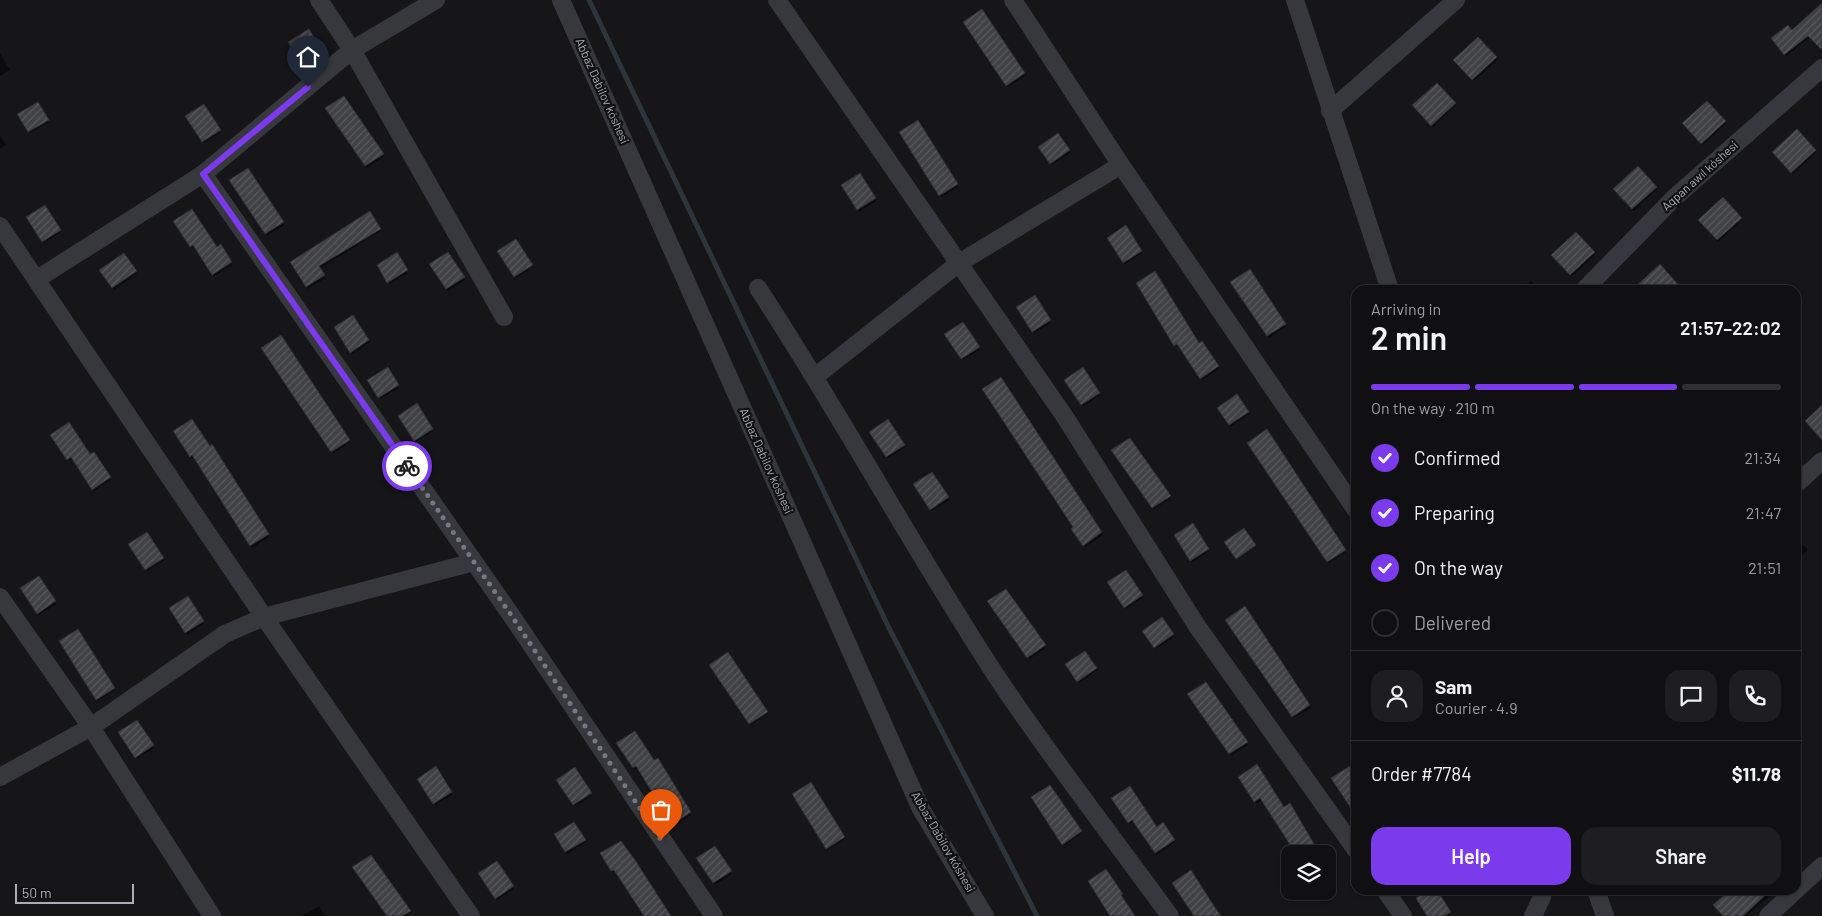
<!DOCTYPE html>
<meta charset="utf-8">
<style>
body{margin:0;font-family:Barlow,sans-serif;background:#1e1e20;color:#f1f3f6;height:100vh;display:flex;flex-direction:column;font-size:19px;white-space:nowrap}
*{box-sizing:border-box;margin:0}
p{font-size:16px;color:#9c9d9f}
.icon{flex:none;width:28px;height:28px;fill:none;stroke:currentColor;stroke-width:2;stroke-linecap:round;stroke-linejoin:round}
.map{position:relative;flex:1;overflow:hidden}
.sheet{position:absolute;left:1351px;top:285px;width:450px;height:610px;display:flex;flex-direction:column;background:#101012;border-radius:15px;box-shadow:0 1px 4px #0004,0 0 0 1px #303032}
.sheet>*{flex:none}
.tools{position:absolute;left:1281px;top:845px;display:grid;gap:10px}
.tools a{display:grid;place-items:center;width:55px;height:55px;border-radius:10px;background:#101012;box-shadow:0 1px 4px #0004,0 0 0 1px #303032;font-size:25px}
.scale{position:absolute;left:15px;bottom:12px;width:119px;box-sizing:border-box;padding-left:5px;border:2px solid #a8adb8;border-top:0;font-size:14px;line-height:18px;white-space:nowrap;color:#a8adb8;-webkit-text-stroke:4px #111113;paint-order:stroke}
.pin{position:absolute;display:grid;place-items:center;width:42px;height:42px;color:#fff;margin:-51px -21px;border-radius:50% 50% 50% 0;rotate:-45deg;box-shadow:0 0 5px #0007}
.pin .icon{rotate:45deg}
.courier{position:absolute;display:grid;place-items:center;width:50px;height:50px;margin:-25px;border:4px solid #7c3aed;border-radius:50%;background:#fff;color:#222;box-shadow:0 1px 6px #0007}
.overview em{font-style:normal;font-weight:600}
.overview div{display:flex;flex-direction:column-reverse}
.overview{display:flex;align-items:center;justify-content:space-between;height:85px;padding:0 20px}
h1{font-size:32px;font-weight:600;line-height:38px}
.bar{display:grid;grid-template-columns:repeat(4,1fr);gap:8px 5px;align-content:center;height:60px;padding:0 20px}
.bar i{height:6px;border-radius:4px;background:#303032}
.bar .current{background:#7c3aed}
.bar p{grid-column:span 4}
.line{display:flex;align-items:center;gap:12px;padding:0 20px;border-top:1px solid #303032}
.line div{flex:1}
.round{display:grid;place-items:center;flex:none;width:52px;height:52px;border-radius:15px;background:#1e1e20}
ol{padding:0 20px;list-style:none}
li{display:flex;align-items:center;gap:15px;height:55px}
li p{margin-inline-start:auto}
li .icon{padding:5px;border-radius:50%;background:#7c3aed;color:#fff;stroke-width:4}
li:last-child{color:#9c9d9f}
li i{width:28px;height:28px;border:2px solid #303032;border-radius:50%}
.action{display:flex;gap:10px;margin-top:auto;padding:10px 20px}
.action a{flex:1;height:58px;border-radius:15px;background:#7c3aed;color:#fff;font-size:20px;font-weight:600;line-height:58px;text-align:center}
.action a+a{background:#1e1e20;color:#f1f3f6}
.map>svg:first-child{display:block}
.shadow{fill:#0007}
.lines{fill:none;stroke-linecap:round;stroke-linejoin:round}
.stream{stroke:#2c353c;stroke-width:5}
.building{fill:url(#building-hatch);stroke:#303034}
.minor{stroke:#37383d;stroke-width:18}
.done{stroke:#757880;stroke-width:5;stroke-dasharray:0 9}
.route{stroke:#7c3aed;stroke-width:6}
.labels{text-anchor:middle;stroke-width:4.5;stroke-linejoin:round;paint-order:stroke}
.street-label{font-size:12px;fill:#a8adb8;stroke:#111113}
</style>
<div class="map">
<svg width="1822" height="916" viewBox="0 0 1822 916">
<defs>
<pattern id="building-hatch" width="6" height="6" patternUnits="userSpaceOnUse" patternTransform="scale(1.25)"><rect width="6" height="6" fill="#404145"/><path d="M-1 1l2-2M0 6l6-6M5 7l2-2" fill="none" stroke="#595a5e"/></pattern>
</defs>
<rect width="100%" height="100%" fill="#161618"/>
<g class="shadow">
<polygon points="1822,4 1822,43 1810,37 1786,56 1774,40 1792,32"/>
<polygon points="982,11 1025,76 1008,87 965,22"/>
<polygon points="308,31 320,50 301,61 290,42"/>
<polygon points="0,53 10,70 0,76"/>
<polygon points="1496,58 1497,60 1474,81 1456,62"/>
<polygon points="344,98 384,157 367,168 327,109"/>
<polygon points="37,103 49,122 30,133 19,115"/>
<polygon points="1455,103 1456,105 1433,127 1415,108"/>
<polygon points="204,106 221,132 204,143 187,117"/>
<polygon points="918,121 958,187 941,197 901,132"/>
<polygon points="1725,122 1726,123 1703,145 1685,126"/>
<polygon points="0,135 6,145 0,149"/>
<polygon points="1057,135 1070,153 1052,165 1039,147"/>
<polygon points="1815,150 1816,152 1793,174 1775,154"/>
<polygon points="248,170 284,225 267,236 231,180"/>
<polygon points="859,174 876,201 859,212 842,185"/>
<polygon points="1656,187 1657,189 1634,211 1616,191"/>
<polygon points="44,206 61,232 44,243 27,217"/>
<polygon points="370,213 381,231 319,269 325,278 308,289 291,262"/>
<polygon points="1740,218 1742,220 1718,242 1700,222"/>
<polygon points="175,222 216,249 221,246 232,265 214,276 195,246 192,248"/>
<polygon points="1125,227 1142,253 1125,264 1108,238"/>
<polygon points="1576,234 1595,255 1572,276 1554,257"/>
<polygon points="516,241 533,267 516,278 499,252"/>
<polygon points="448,253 465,280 448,291 431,265"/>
<polygon points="397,254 408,273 390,284 378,265"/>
<polygon points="124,255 137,274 114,290 101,270"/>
<polygon points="1249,271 1286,327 1269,338 1231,283"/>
<polygon points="1531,281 1539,290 1521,290"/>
<polygon points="1137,283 1199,344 1202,343 1219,369 1202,380 1179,345 1177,347"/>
<polygon points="1034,296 1051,323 1034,333 1017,307"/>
<polygon points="352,317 369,343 353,354 336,328"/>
<polygon points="963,323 980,350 963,360 946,334"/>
<polygon points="281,337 350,442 333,453 263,348"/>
<polygon points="388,369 399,388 380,399 369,380"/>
<polygon points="1083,369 1100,395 1083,406 1066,380"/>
<polygon points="1000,379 1103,535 1085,547 1072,529 1075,528"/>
<polygon points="1237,396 1249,414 1231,427 1219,409"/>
<polygon points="416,405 433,431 416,442 399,416"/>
<polygon points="192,421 269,537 252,548 194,457 192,458 175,431"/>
<polygon points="888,421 905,447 888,458 871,432"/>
<polygon points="1266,431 1346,552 1329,563 1248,444"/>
<polygon points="52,435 90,456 94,454 111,480 94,491 73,459 69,461"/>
<polygon points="1130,439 1171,498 1154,509 1132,475"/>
<polygon points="932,474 949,500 932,511 915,484"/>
<polygon points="1192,525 1209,551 1193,562 1176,536"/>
<polygon points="147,534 164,560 147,571 130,545"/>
<polygon points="1796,537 1808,550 1796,561"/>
<polygon points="1126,572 1143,598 1126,609 1109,582"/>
<polygon points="39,578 56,604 39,615 22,588"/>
<polygon points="1006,591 1046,648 1029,659 1008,627"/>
<polygon points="187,597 204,624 187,635 170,608"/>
<polygon points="1245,608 1311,708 1294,718 1227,621"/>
<polygon points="1162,619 1174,637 1156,649 1143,631"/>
<polygon points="77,631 115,690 98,701 60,642"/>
<polygon points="1085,652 1097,670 1079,683 1067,665"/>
<polygon points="727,654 768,714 751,725 710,665"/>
<polygon points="1205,684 1248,745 1231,756 1188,695"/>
<polygon points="137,722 154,748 137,759 120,733"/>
<polygon points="618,743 654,762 657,760 691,815 674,826 638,767 635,770"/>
<polygon points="435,768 452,795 435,805 418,779"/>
<polygon points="575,769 592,796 575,806 558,780"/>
<polygon points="1240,777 1284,808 1290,805 1319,854 1296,854 1262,800 1257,803"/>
<polygon points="811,784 845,839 828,850 811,824"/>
<polygon points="1050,786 1082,833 1064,846 1033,798"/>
<polygon points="1113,798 1157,829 1163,824 1175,842 1157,855 1134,821 1130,824"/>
<polygon points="574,824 586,842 567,854 556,835"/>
<polygon points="715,847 732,874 715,885 698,858"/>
<polygon points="371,857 411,913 406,916 388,916 373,893 371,894 354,868"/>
<polygon points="497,863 514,889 497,900 480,873"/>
<polygon points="1328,867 1333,875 1328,879"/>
<polygon points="1732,890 1777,890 1746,916 1724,916"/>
<polygon points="319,906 325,916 302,916"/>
</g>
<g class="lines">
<polyline class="stream" points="589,0 889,628 1037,916"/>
</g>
<g class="building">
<polygon points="1822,3 1822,50 1808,36 1784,55 1771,38 1788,25 1792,30"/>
<polygon points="982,9 1025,73 1006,86 963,22"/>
<polygon points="309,29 320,47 299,60 288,42"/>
<polygon points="1478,37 1497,57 1472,80 1453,60"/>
<polygon points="1437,83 1456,103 1431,126 1412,105"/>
<polygon points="344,96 384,154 365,166 325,108"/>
<polygon points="1707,101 1726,121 1701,144 1682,123"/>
<polygon points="38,102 49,120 28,132 17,114"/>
<polygon points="204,104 221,130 202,142 185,116"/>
<polygon points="918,120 958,184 939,196 899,132"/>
<polygon points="1797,129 1816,150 1791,173 1772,152"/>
<polygon points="1058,133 1070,150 1050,164 1038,147"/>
<polygon points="1638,166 1657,187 1632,209 1613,189"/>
<polygon points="248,168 284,222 265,234 229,180"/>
<polygon points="860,173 876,198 857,210 841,185"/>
<polygon points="1723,197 1742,218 1717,240 1698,220"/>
<polygon points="45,205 61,230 42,242 26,217"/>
<polygon points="192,209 217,247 221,244 232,262 212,275 193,245 190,247 173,221"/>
<polygon points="370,211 381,229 319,266 325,275 306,287 290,262"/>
<polygon points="1126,225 1142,251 1123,263 1107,238"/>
<polygon points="1576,232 1595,252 1570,275 1551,255"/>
<polygon points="516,239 533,265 514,277 497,251"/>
<polygon points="397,252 408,270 387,283 377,265"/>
<polygon points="448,252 465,277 446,289 429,264"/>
<polygon points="124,253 137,271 112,288 99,270"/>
<polygon points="1660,264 1683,290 1632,290"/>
<polygon points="1250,269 1286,324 1267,336 1230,282"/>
<polygon points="1155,271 1199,343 1202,341 1219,366 1200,379 1177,344 1174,346 1136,283"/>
<polygon points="1035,295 1051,320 1032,332 1016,307"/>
<polygon points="353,315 369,340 350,353 334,327"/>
<polygon points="963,322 980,347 961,359 944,334"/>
<polygon points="281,335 350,440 331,452 261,348"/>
<polygon points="388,367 399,385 378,398 367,380"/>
<polygon points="1083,367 1100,393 1081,405 1064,380"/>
<polygon points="1001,377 1102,532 1083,546 1071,529 1073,527 982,389"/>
<polygon points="1237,394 1249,412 1229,425 1217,408"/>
<polygon points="417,403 433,429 414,441 398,416"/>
<polygon points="1822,405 1822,440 1805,421"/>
<polygon points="192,419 210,446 212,444 269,534 250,546 192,455 190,457 173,431"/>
<polygon points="888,419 905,445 886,457 869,432"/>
<polygon points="69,422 90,454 94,452 111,477 92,490 71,457 67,460 50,435"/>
<polygon points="1267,429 1346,550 1327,562 1247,443"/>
<polygon points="1130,438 1171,496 1152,508 1111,450"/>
<polygon points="932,472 949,497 930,510 913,484"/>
<polygon points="1193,523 1209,549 1190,561 1174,535"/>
<polygon points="1244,528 1256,545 1236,559 1224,542"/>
<polygon points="147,532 164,558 145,570 128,544"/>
<polygon points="1126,570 1143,595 1124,608 1107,582"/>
<polygon points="39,576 56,601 37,614 20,588"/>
<polygon points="1006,589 1046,645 1027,658 987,601"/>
<polygon points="188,596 204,621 185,633 169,608"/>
<polygon points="1245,606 1310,705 1292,717 1225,620"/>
<polygon points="1162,617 1174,634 1154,648 1142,631"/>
<polygon points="78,629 115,688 96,700 59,641"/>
<polygon points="1085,651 1097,668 1077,682 1065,664"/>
<polygon points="728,652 768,712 749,724 709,665"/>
<polygon points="1206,682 1248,742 1229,754 1187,694"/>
<polygon points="137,720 154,745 135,758 118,732"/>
<polygon points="635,731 654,760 658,758 691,812 672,825 636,766 633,768 616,743"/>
<polygon points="1257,764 1284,807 1290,803 1320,854 1296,854 1260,798 1254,802 1238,777"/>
<polygon points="436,766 452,792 433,804 417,779"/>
<polygon points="1350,766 1356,775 1356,816 1331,778"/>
<polygon points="575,767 592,793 573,805 556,780"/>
<polygon points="811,782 845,837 826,849 792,794"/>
<polygon points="1050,785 1082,831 1062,845 1031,797"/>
<polygon points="1130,786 1157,827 1163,822 1175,840 1155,853 1132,820 1128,823 1111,798"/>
<polygon points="574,822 586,840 565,852 554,834"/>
<polygon points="621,841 635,860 671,916 644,916 614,870 611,871 600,853"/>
<polygon points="715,846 732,871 713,883 696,858"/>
<polygon points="371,855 411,911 402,916 387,916 352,867"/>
<polygon points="497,861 514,886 495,899 478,873"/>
<polygon points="1106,869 1123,894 1121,895 1135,916 1110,916 1088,881"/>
<polygon points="1191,870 1214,906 1221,916 1194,916 1172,883"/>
<polygon points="1428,890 1437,890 1451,912 1444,916 1427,916 1416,898"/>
<polygon points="1730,890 1771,890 1743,916 1723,916 1713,905"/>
</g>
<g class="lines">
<g class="minor">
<polyline points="319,0 352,50 504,317"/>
<polyline points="561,0 921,809 985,916"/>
<polyline points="777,0 1065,417 1197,626 1356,850"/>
<polyline points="1013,0 1121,165 1356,510"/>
<polyline points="1295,0 1390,290"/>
<polyline points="1330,111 1456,0"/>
<polyline points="203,174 509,612 714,916"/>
<polyline points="0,226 264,617 471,916"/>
<polyline points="37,279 203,174 352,50 436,0"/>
<path d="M758 288C841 415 913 548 995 674 1050 757 1112 836 1170 916"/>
<polyline points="1584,290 1675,197 1822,68"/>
<polyline points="816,376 959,263 1121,165"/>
<polyline points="1796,484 1822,461"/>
<polyline points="0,597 91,727 212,916"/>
<polyline points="0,777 91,727 225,634 264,617 474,562"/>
<polyline points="1385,890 1403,916"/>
<polyline points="1596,890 1605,916"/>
<polyline points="1796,890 1822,866"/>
<polyline points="1533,916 1542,897 1540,890"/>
<polyline points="1768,916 1796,890"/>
</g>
</g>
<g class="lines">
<polyline class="done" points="407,466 509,612 661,840"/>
<polyline class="route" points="308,87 203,174 407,466"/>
</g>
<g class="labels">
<g class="street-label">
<text transform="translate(602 91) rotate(66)" y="4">Abbaz Dabilov kóshesi</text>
<text transform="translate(1700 176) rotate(-42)" y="4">Aqpan awıl kóshesi</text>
<text transform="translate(766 461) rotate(66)" y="4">Abbaz Dabilov kóshesi</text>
<text transform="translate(943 842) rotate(60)" y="4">Abbaz Dabilov kóshesi</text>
</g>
</g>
</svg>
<div class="tools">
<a><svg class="icon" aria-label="layers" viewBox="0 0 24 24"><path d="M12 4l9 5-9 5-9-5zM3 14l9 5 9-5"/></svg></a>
</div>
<div class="scale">50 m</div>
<div class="pin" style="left:661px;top:840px;background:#ea580c"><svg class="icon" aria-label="bag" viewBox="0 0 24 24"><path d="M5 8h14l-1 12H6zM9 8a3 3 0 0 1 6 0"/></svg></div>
<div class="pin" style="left:308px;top:87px;background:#1f2937"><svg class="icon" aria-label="home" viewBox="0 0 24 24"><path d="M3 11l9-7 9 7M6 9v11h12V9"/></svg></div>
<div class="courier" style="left:407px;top:466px"><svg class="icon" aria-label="bike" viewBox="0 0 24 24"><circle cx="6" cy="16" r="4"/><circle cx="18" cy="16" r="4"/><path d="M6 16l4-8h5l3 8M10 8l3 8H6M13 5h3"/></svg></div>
<section class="sheet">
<div class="overview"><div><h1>2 min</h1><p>Arriving in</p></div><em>21:57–22:02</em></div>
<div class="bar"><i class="current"></i><i class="current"></i><i class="current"></i><i></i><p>On the way · 210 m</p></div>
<ol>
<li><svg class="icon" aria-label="check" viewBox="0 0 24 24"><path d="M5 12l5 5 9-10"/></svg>Confirmed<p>21:34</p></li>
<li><svg class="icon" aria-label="check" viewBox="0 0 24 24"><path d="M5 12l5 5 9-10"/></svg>Preparing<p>21:47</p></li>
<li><svg class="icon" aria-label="check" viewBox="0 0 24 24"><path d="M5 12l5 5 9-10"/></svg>On the way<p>21:51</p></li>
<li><i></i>Delivered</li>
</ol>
<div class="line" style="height:90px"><a class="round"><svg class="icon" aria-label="person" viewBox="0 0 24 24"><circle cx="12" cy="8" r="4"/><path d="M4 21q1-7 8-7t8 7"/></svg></a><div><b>Sam</b><p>Courier · 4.9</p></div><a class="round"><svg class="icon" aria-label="chat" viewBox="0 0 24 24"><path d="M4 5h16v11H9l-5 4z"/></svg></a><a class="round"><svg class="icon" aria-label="phone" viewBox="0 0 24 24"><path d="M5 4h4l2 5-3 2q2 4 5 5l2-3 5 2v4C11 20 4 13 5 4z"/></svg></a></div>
<div class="line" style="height:65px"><div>Order #7784</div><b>$11.78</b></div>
<div class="action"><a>Help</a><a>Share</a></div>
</section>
</div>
